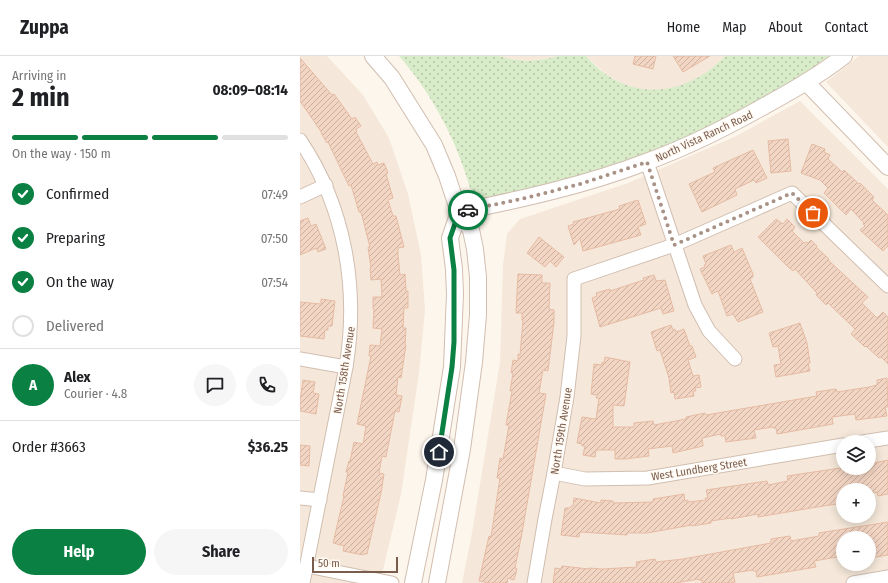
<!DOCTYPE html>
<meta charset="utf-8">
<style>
body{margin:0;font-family:"Fira Sans Condensed",sans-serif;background:#f6f6f6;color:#202124;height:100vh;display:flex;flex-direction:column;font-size:15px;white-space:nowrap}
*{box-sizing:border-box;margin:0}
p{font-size:13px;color:#757577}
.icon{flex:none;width:22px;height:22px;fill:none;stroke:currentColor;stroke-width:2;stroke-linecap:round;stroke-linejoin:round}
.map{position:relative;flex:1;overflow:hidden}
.sheet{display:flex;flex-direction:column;background:#fff;width:300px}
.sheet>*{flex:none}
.tools{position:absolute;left:536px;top:379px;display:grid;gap:8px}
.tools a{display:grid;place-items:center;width:40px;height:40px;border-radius:50%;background:#fff;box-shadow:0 2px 10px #0003;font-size:20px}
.scale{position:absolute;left:12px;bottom:10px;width:86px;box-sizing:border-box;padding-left:4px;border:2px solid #7a5c4d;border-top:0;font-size:11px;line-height:14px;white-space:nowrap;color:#7a5c4d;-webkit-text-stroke:3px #fffaf3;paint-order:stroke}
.pin{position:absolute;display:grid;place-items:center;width:34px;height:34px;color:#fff;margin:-17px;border:2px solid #fff;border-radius:50%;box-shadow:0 1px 4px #0007}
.courier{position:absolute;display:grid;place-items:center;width:40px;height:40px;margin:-20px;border:3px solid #0b8043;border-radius:50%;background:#fff;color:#222;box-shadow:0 1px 5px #0007}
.summary em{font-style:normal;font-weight:700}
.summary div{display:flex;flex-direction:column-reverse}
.summary{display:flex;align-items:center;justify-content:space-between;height:68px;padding:0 12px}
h1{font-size:26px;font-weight:700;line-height:30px}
.bar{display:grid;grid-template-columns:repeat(4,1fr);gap:6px 4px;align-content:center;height:48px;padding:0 12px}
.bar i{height:5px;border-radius:3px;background:#e0e0e0}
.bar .on{background:#0b8043}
.bar p{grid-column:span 4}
.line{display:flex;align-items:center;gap:10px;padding:0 12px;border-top:1px solid #e0e0e0}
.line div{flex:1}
.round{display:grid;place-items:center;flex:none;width:42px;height:42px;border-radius:21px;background:#f6f6f6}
ol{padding:0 12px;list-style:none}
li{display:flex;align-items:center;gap:12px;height:44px}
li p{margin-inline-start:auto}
li .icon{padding:4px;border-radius:50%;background:#0b8043;color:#fff;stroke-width:4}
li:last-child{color:#757577}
li i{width:22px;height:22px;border:2px solid #e0e0e0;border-radius:50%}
.button{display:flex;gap:8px;margin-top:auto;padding:8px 12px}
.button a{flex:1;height:46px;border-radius:24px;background:#0b8043;color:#fff;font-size:16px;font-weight:700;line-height:46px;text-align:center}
.button a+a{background:#f6f6f6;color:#202124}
header{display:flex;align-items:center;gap:24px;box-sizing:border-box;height:56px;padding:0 20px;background:#fff;border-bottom:1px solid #e0e0e0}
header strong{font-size:19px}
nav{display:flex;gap:22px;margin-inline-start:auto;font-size:14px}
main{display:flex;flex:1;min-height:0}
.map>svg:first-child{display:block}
.residential{fill:#f5e8da;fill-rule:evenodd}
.park{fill:url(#park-dots)}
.building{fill:url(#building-hatch);stroke:#e6bba3}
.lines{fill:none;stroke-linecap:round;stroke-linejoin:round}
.minor-casing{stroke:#d1beb0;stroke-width:15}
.tertiary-casing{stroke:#d1beb0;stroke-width:18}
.minor{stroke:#fff;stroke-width:13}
.tertiary{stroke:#fff;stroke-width:16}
.done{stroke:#a89285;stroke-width:4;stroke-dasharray:0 7.2}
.route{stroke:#0b8043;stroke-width:5}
.labels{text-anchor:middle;stroke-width:3;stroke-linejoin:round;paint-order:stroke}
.street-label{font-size:11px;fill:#7a5c4d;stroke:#fffaf3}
</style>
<header>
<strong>Zuppa</strong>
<nav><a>Home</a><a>Map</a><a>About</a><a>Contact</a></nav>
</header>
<main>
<section class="sheet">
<div class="summary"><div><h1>2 min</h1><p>Arriving in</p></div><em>08:09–08:14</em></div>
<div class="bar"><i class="on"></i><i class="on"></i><i class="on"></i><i></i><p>On the way · 150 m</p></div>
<ol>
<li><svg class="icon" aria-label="check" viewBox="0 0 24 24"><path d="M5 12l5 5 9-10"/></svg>Confirmed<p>07:49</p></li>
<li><svg class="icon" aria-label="check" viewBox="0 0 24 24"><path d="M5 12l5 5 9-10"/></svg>Preparing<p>07:50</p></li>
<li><svg class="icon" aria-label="check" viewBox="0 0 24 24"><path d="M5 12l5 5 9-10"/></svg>On the way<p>07:54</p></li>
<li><i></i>Delivered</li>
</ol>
<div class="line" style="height:72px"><b class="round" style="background:#0b8043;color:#fff">A</b><div><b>Alex</b><p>Courier · 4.8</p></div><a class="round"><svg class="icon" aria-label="chat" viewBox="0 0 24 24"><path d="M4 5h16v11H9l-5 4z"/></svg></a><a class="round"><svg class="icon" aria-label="phone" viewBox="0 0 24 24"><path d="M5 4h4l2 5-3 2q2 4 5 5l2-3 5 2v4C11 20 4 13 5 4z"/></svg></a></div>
<div class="line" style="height:52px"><div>Order #3663</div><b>$36.25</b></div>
<div class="button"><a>Help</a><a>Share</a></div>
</section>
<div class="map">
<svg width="588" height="527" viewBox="0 0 588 527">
<defs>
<pattern id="park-dots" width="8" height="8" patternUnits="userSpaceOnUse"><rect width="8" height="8" fill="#d8ecc9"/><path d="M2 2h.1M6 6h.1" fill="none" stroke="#b4c2a5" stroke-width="1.8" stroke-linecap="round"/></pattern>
<pattern id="building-hatch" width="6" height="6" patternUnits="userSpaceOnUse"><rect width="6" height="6" fill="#f3d5c3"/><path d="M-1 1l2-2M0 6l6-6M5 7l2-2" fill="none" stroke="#cab0a1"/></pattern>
</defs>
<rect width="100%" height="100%" fill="#fdf6ec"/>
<g class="residential">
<polygon points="0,0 27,0 63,39 89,82 108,138 121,199 125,254 119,317 101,438 80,527 0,527"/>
<polygon points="200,0 258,0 246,3 228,5 210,3"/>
<polygon points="286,0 425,0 410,14 387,28 367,33 348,35 328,30 317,25 307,19"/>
<polygon points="559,0 588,0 588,91 526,26"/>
<path d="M500 45 588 133V527H162L172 477 200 306 203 209 207 178 220 163 328 127 434 81ZM543 386H569V412H543ZM543 434H569V460H543ZM543 482H569V508H543Z"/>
</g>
<path class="park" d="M99 0H200L210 3 228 5 246 3 258 0H286C295 10 305 19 317 25 355 44 397 30 425 0H529C516 9 504 18 491 26 433 61 372 89 309 111 294 116 277 119 262 124 236 131 209 139 182 142L181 139 174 135 170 132C156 83 132 38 99 0Z"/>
<g class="building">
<polygon points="335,0 356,0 353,13 333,8"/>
<polygon points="373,0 410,0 383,16"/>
<polygon points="0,2 32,39 34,38 52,63 55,61 61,70 56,73 57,75 56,76 73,108 77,106 78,109 84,107 88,117 86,118 93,142 88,144 93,160 96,160 104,191 98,192 98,199 100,219 105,218 106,235 108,235 108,252 104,252 103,272 106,272 105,289 106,289 101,322 98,321 96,339 102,340 99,356 95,355 86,401 82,400 79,417 84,418 81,437 67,498 63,498 63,499 43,495 44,490 33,487 44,440 43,440 48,416 46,416 49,405 50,405 54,386 63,388 66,370 57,368 71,300 69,300 70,289 80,290 82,273 73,272 74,253 73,253 73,241 82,241 81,223 71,224 70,212 71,212 68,191 70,191 61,156 59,156 51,129 49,130 28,86 27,87 21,77 22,77 0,45"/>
<polygon points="488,83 491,115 471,117 468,85"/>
<polygon points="512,88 525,93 524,96 530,99 528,103 542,116 544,114 559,128 560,127 574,141 572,144 588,159 588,190 583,195 560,174 565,170 563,168 564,167 551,153 546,159 524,137 528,132 520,124 501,117"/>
<polygon points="453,94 467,122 456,127 454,124 435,133 437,139 402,156 389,128 415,116 413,112"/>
<polygon points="338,144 346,168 338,171 341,179 283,195 280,182 274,189 268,170 274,168 273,166 320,153 319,150"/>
<polygon points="8,162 11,170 16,168 26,193 18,196 16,192 0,199 0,165"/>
<polygon points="476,163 483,168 487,163 495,171 492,175 504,187 506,186 508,187 511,184 517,190 516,191 529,203 528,204 568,241 562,247 577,262 583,256 588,261 588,308 581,301 579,302 566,290 565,291 551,278 555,273 528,247 526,249 516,239 517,237 495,213 493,215 487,210 458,181"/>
<polygon points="239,181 264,201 256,211 250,205 245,211 227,197"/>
<polygon points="431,189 434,196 442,192 453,218 453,221 450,223 463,256 438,266 433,258 427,260 418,235 412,238 400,213 405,211 404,209 406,208 403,200"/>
<polygon points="218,218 242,219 242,227 250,227 249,253 254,254 254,266 248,315 243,314 239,337 246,338 222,477 215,512 217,513 214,524 208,522 207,527 190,527 179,525 189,480 191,481 200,422 197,422 200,402 203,403 209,369 206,369 212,335 210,335 213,317 211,317 213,304 218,305 218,298 220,299 223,264 222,264 222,257 216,257"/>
<polygon points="354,219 356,225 365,224 374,255 363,258 361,252 300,271 292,242 297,240 296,237 310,233 310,235 344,224 343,222"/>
<polygon points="21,243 35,245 32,270 28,270 28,274 25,274 24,283 0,280 0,246 21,248"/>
<polygon points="500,267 507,287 510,307 508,307 510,315 476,321 474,309 481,308 478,290 473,291 469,277"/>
<polygon points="371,269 373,274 375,273 376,276 384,273 390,290 392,290 396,301 388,304 393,320 399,319 401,331 395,332 396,335 393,335 394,340 375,343 374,336 371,337 369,322 360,294 357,295 351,276"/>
<polygon points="305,301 330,306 324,350 313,349 313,371 334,371 334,367 353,365 354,369 386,363 386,361 405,357 406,359 517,340 516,336 536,333 537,336 569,331 577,329 577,324 587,322 588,351 585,351 587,360 556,364 555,358 532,361 533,368 477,378 476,372 473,372 473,371 454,374 456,382 426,386 425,380 421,380 421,378 402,382 403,390 373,397 372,390 348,393 349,400 325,403 315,403 315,394 296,394 295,401 283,399 285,390 282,390 282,388 277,387 281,366 282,361 296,363 299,342 296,342 297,339 291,338 294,308 302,309 302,306 304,307"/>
<polygon points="3,324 15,326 13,337 19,338 16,358 0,355 0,345"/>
<polygon points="0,389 10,390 9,410 0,409"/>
<polygon points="588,404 588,438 578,440 577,436 569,438 569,434 543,434 543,447 517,451 458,461 458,458 431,463 431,462 411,465 411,467 392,470 392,469 347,477 327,477 327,479 280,476 279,481 261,479 265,452 270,452 271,450 273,450 274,442 301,447 301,444 313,445 313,447 353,446 353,443 384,438 385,445 388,444 388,446 406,444 405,442 408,442 406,434 467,425 468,429 488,425 487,420 540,412 569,412 569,408"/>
<polygon points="588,466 588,499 569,502 569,482 543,482 543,500 514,505 516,511 457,521 456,515 453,515 453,514 433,517 435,526 427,527 402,527 402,524 399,524 399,523 375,527 253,527 255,512 261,513 262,510 289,513 289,512 302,513 337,511 336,506 355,503 356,506 383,503 471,487 471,483 490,480 491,485 519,480 519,477 525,476"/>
</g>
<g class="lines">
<defs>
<g id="minor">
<path d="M0 84C45 151 59 232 46 311L3 527"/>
<polyline points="347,106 395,249 409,275 435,303"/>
<polyline points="0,141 26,129"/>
<polyline points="0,303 46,311"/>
<polyline points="562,386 588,382"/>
<polyline points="254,417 285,423 348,422 543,389"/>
<polyline points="0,442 20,444"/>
<polyline points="7,510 92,527"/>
<polyline points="234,527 245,463 254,417 267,341 274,280 274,223 374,189 492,137 588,230"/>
<polyline points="553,527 588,521"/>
</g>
<g id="tertiary">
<polyline points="73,0 92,22 134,89 147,120 159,156 171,174 175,193 178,221 178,259 174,306 162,393 137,527"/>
<polyline points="506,26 588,111"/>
<path d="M159 156C222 143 286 129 346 106 385 92 423 73 459 53 488 37 517 21 544 0"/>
<polyline points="113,527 134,424 152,311 155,238 154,213 150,182 159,156"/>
</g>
</defs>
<use href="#minor" class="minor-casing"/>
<use href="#tertiary" class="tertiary-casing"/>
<use href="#minor" class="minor"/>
<use href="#tertiary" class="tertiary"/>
</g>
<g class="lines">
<polyline class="done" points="168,154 226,142 280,128 347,106 374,189 492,137 513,157"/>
<polyline class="route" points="139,396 152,311 154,286 154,214 150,182 159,156 168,154"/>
</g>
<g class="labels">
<g class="street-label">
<text transform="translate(404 80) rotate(-25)" y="4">North Vista Ranch Road</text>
<text transform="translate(44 314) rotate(-81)" y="4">North 158th Avenue</text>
<text transform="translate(261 375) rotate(-81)" y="4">North 159th Avenue</text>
<text transform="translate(399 413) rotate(-9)" y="4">West Lundberg Street</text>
</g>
</g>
</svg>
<div class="tools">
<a><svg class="icon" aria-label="layers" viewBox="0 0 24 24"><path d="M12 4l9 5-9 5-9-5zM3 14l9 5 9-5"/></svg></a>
<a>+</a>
<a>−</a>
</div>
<div class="scale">50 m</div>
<div class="pin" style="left:513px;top:157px;background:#ea580c"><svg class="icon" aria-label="bag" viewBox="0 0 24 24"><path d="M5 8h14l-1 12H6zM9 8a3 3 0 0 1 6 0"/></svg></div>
<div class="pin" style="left:139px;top:396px;background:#1f2937"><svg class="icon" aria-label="home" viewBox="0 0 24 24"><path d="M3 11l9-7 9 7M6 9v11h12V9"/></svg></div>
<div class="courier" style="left:168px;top:154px"><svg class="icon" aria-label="car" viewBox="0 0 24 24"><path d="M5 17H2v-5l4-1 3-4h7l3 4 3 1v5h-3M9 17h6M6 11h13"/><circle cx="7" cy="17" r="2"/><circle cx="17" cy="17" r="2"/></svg></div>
</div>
</main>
